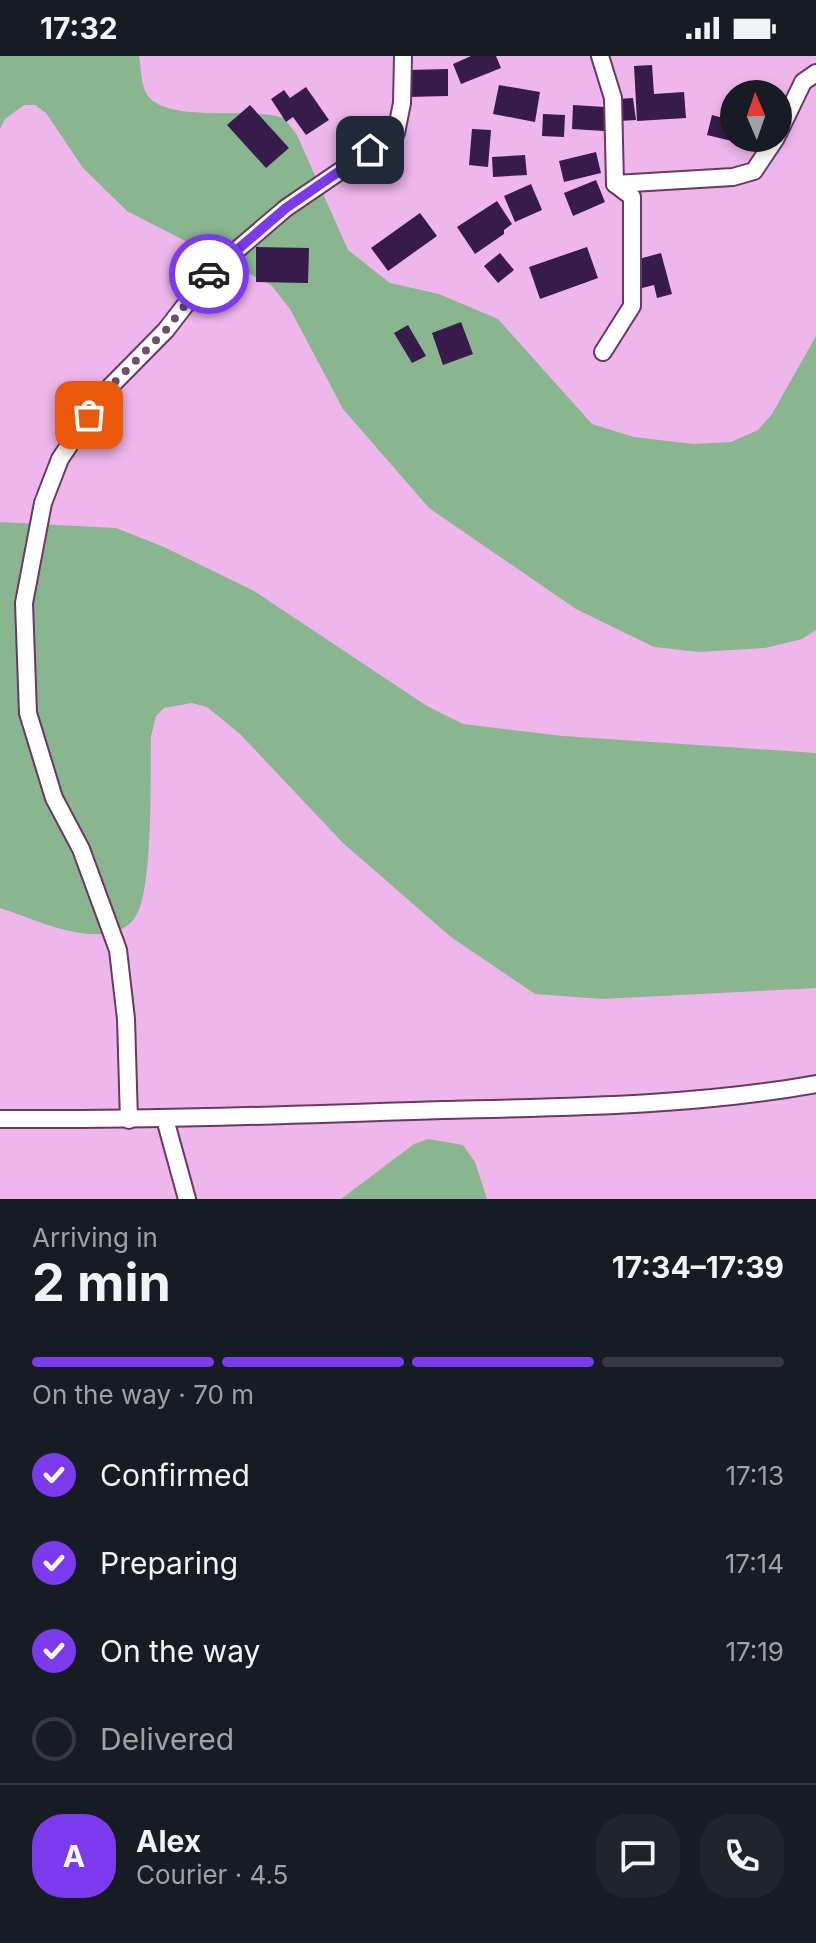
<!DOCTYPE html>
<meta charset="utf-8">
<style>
body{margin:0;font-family:Inter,sans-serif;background:#20242c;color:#f1f3f6;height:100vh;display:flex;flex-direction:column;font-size:30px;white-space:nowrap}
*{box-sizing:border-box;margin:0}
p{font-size:26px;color:#9ea1a6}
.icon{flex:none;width:44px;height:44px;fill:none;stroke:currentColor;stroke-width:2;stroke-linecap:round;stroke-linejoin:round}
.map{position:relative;height:1143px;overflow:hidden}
.sheet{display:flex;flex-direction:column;background:#171b24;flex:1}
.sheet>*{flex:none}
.needle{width:52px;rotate:358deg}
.tools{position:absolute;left:720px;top:24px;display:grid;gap:16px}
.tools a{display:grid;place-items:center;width:72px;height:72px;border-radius:50%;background:#171b24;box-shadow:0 4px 12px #0003;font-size:40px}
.pin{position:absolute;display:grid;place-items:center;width:68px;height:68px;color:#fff;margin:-34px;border-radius:16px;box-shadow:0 4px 12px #0006}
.courier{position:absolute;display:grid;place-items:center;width:80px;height:80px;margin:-40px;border:6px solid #7c3aed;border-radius:50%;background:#fff;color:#222;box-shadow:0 2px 10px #0007}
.summary em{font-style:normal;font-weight:700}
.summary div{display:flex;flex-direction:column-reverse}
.summary{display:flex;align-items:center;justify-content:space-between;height:136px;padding:0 32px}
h1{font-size:52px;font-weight:700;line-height:60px}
.bar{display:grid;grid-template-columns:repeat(4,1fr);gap:12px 8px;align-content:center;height:96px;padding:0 32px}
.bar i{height:10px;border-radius:6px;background:#363941}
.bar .selected{background:#7c3aed}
.bar p{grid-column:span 4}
.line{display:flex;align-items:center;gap:20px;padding:0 32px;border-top:2px solid #363941}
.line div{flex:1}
.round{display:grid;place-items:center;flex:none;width:84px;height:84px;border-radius:32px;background:#20242c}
ol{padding:0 32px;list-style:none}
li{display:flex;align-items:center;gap:24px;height:88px}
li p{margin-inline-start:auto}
li .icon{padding:8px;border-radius:50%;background:#7c3aed;color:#fff;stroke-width:4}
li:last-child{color:#9ea1a6}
li i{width:44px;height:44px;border:4px solid #363941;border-radius:50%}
.status{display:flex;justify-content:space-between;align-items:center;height:56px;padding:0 40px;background:#171b24;direction:ltr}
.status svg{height:22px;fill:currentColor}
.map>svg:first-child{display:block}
.green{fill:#89b68e}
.building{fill:#361b4b}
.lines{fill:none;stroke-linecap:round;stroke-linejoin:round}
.street-casing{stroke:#683867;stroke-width:20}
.street{stroke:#fff;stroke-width:16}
.done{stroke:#704e6e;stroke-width:8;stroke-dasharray:0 14.4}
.route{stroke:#7c3aed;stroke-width:10}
</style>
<div class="status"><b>17:32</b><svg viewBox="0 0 49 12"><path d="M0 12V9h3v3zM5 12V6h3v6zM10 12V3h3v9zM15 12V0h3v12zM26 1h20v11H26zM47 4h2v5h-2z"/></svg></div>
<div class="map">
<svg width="816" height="1143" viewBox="0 0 816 1143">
<rect width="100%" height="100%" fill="#efb6ec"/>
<g class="green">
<path d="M0 0H139C141 11 141 27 146 37 164 69 250 50 284 62L297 79 348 194 390 227 439 238 498 263 592 368 634 381 693 388 731 386 758 374 772 358 816 280V574L802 583 765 592 699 596 654 591 576 553 429 452 343 353 290 253 271 229 127 155 83 112 46 57 35 49H24L5 63 0 73Z"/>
<path d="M0 466 116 472 164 491 254 535 427 650 463 668 563 680 816 697V932L602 943 535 938 451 881 343 787 240 678 207 651 192 647 164 652 156 660 151 680C150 716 154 839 134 863 126 873 113 878 101 878 68 880 31 862 0 852Z"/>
<polygon points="428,1083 463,1089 475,1106 487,1143 341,1143 414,1088"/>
</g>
<g class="building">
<polygon points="471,0 496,0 501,12 461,28 453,8"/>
<polygon points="652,9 654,38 684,36 686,62 637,65 634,10"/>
<polygon points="448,13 448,40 408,41 408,14"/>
<polygon points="499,29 540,36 535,66 493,58"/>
<polygon points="306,31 329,64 306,79 293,61 286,66 271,43 284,34 290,42"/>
<polygon points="633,42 636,64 620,65 618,43"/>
<polygon points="250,49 289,92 266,112 227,69"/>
<polygon points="573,49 605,51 604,75 572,73"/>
<polygon points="543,58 565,59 564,81 542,80"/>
<polygon points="712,59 734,65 734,82 753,82 752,90 707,79"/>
<polygon points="472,73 491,74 488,111 469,109"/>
<polygon points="596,96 601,117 564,126 559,105"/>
<polygon points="525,99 527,119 493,121 492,101"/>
<polygon points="596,124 605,146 573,160 564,137"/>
<polygon points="531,128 542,154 515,166 504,140"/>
<polygon points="497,145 512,168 504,174 504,178 475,198 457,171"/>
<polygon points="420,157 437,180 388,215 371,192"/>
<polygon points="256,191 309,192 308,227 256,226"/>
<polygon points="587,191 598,222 540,243 529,211"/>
<polygon points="500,197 514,214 498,227 484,210"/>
<polygon points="661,197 672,238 657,242 654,229 642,232 635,204"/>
<polygon points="461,266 473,298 443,309 432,277"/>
<polygon points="408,269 426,300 412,307 394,277"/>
</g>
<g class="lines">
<defs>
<g id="street">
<polyline points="600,0 613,42 615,128"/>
<polyline points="778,78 803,26 816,17"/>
<polyline points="615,128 733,121 754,115 776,82"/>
<polyline points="603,296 632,250 632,141 615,128"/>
<path d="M0 1063C147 1064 295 1059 442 1054 566 1051 694 1050 816 1028"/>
<polyline points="165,1063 187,1143"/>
<polyline points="129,1064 126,963 118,894 81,793 54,742 28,657 24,547 43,447 60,403 104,337 166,274 210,217 286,152 396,77 402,47 403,0"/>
</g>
</defs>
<use href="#street" class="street-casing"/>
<use href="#street" class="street"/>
</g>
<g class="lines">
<polyline class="done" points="89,359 104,337 166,274 209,218"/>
<polyline class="route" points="209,218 286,152 370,94"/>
</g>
</svg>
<div class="tools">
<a><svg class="needle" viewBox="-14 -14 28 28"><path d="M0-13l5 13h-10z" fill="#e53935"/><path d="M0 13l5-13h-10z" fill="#9ea1a6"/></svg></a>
</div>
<div class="pin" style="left:89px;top:359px;background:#ea580c"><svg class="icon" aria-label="bag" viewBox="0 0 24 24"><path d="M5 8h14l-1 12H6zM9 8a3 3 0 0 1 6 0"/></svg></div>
<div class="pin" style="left:370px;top:94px;background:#1f2937"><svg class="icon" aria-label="home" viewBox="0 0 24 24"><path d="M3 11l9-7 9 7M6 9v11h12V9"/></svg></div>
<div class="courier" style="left:209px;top:218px"><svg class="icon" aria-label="car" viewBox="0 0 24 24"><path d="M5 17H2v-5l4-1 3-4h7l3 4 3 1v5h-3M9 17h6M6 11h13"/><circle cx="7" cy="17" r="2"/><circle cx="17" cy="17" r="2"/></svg></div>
</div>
<section class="sheet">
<div class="summary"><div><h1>2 min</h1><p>Arriving in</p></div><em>17:34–17:39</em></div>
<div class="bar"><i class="selected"></i><i class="selected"></i><i class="selected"></i><i></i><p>On the way · 70 m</p></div>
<ol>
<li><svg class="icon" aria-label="check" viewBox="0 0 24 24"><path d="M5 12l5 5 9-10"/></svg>Confirmed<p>17:13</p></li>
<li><svg class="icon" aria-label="check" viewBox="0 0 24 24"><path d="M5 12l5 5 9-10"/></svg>Preparing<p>17:14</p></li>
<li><svg class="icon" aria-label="check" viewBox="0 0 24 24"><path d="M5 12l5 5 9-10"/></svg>On the way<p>17:19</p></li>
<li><i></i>Delivered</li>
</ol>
<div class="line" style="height:144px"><b class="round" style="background:#7c3aed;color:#fff">A</b><div><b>Alex</b><p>Courier · 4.5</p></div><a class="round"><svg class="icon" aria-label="chat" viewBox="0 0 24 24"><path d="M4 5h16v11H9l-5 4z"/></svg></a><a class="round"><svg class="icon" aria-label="phone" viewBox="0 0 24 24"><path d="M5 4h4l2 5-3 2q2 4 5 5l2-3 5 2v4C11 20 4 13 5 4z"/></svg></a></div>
</section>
